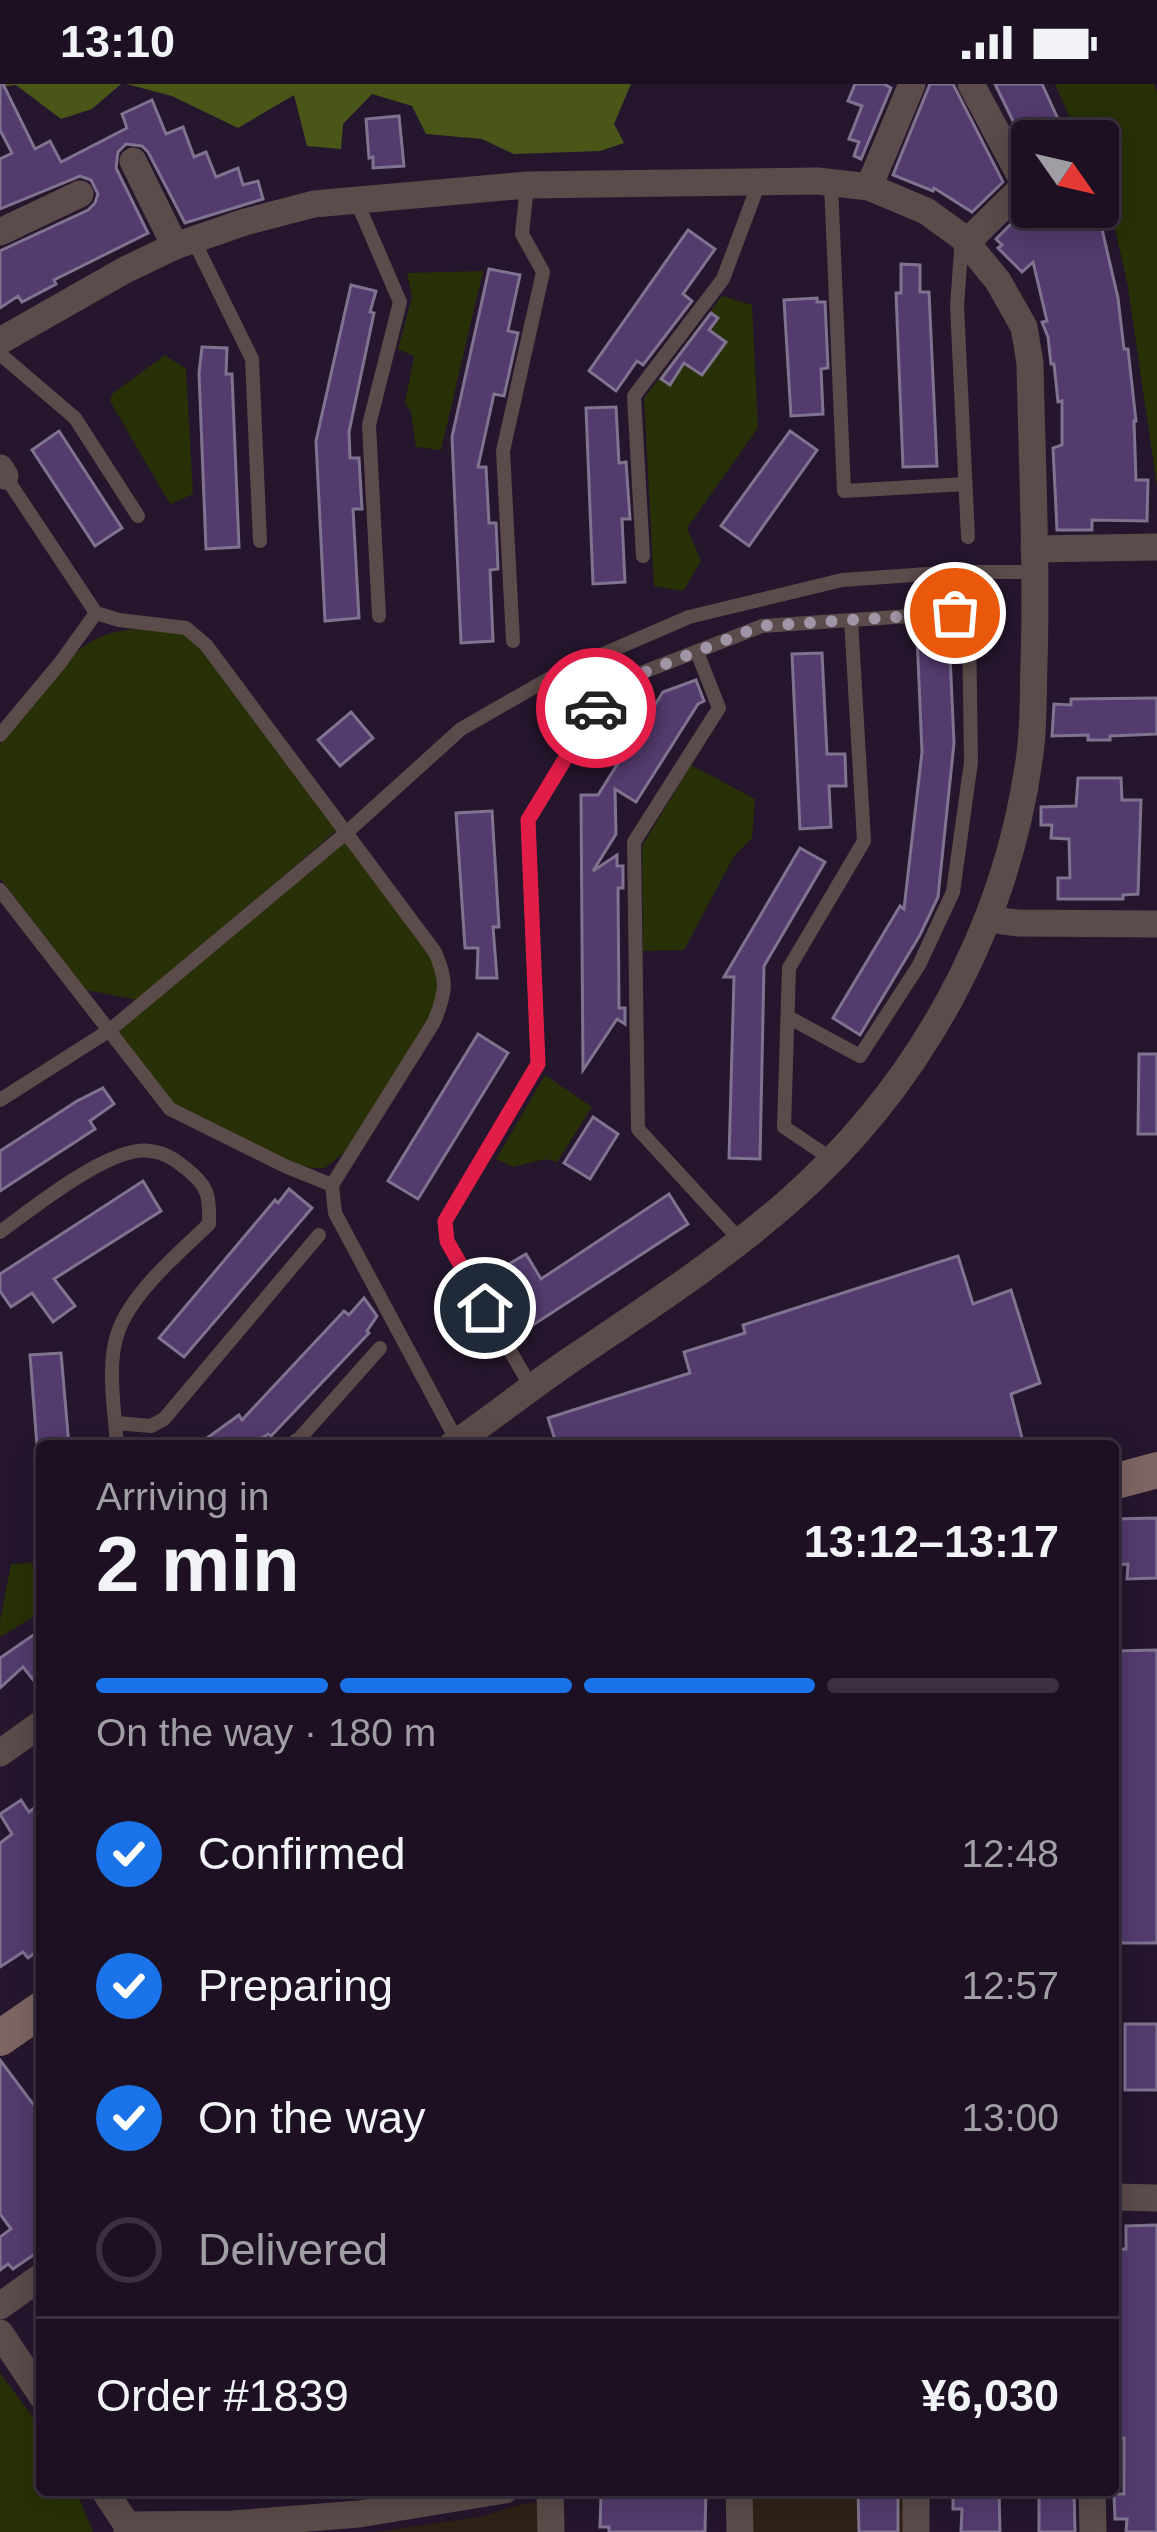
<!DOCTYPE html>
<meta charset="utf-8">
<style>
body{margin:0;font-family:Arial,sans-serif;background:#291e2f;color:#f1f3f6;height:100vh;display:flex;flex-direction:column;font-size:45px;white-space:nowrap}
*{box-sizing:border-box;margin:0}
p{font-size:39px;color:#a09da5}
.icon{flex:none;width:66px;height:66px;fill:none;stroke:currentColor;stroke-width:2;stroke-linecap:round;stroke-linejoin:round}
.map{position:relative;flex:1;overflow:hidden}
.sheet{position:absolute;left:36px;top:1356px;width:1083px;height:1056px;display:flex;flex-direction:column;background:#1c1022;border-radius:12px;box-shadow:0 6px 30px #0003,0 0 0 3px #3a3040}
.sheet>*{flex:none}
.needle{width:78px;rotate:124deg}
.buttons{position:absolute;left:1011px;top:36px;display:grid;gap:24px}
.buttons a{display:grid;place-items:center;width:108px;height:108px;border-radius:12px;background:#1c1022;box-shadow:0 6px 30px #0003,0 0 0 3px #3a3040;font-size:60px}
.pin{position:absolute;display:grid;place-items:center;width:102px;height:102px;color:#fff;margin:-51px;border:6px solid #fff;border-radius:50%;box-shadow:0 3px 12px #0007}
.courier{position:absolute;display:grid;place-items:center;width:120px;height:120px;margin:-60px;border:9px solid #e11d48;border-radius:50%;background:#fff;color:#222;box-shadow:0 3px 15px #0007}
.overview em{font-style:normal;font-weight:600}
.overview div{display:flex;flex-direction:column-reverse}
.overview{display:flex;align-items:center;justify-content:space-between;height:204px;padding:0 60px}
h1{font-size:78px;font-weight:600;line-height:90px}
.bar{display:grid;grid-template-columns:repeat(4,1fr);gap:18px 12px;align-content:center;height:144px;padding:0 60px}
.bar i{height:15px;border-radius:9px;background:#3a3040}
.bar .on{background:#1a73e8}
.bar p{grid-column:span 4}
.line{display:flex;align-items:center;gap:30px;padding:0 60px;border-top:3px solid #3a3040}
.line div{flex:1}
ol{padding:0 60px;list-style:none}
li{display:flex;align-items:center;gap:36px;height:132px}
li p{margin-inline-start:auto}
li .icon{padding:12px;border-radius:50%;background:#1a73e8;color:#fff;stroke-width:4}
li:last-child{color:#a09da5}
li i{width:66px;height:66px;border:6px solid #3a3040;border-radius:50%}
.status{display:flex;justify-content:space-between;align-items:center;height:84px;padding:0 60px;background:#1c1022;direction:ltr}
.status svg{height:33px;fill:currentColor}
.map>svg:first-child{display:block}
.education{fill:#2f2115}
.green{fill:#283007}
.forest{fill:#495618}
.building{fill:#533b6e;stroke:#7f7390;stroke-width:3}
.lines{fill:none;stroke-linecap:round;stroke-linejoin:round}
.lane{stroke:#5b4b4a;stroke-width:14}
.street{stroke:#5b4b4a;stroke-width:27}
.secondary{stroke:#7e6563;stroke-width:36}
.done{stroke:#a094a7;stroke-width:12;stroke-dasharray:0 21.6}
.route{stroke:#e11d48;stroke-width:15}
</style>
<div class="status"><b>13:10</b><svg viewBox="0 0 49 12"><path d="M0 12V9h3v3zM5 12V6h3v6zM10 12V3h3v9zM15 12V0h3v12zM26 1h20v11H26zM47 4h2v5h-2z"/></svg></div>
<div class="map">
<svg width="1157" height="2448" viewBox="0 0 1157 2448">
<rect width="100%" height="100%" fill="#25162d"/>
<g class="education">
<polygon points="748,2406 904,2406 904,2448 749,2448"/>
<polygon points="530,2418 541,2420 541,2448 375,2448 479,2433"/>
</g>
<g class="green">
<polygon points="1055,0 1154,0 1157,8 1157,403 1128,203 1112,131 1098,98 1098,57 1080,57"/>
<polygon points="483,187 441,366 416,363 411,328 405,319 414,272 398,265 412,213 407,189"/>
<polygon points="722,212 752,221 758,344 687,444 701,477 683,507 654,502 644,314"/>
<polygon points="165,271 186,285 193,410 170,420 110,317 112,310"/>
<path d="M160 544 186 552 202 563 338 745 139 916 86 906 0 794V660L79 566C107 545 125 546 160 544Z"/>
<polygon points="691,681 755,715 752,754 734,772 684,866 643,867 642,762"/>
<polygon points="345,755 430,870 441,894 430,934 346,1067 325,1084 311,1084 290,1078 173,1020 118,947"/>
<polygon points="545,991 592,1023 557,1078 545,1075 513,1083 496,1075"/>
<polygon points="42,1478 42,1528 0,1553 0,1537 11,1480"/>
<polygon points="0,2289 42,2345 42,2406 76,2406 93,2448 0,2448"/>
</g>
<g class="forest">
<polygon points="0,0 121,0 92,25 61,35 16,1 0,3"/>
<polygon points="126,0 631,0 614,40 624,59 600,67 514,70 482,55 426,50 412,22 372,10 343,40 341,65 307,62 294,11 238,44 172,12"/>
</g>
<g class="building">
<polygon points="0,0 3,0 35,65 50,57 61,78 127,44 122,30 152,16 166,50 183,43 194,73 206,68 216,93 238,84 243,101 258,97 263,115 185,139 148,68 142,62 126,60 118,68 116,84 148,149 54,196 56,200 22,218 18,212 0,224 0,167 88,126 95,119 98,110 91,96 80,92 0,125 0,75 12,69 0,46"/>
<polygon points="855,0 884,0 891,4 861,75 854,72 859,58 849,55 862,22 848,17"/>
<polygon points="930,0 953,0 1003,98 972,128 934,104 933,107 893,91"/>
<polygon points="995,0 1042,0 1068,57 1032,57 1032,76"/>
<polygon points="399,32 404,82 373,84 373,73 369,74 366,35"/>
<polygon points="1028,123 1091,123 1098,128 1118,214 1124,265 1128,265 1136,337 1134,337 1136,396 1148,396 1147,437 1092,436 1092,446 1057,446 1053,364 1062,361 1062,317 1058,318 1054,280 1051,280 1048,253 1042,238 1047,237 1033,178 1022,188 998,164 1002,161 996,155"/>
<polygon points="688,146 715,165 683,210 692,217 643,281 637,277 616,307 589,287"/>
<polygon points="901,180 920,181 920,208 929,208 937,382 903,383 896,209 901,209"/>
<polygon points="489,185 520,191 508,247 518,249 504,312 494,310 478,383 486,383 489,439 496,439 498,485 490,486 493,557 461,559 452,353"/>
<polygon points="351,201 376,207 370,228 374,229 349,348 350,374 359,374 362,425 353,425 359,534 325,537 316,357"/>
<polygon points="817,214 817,218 825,218 828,284 821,285 823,330 791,332 784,216"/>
<polygon points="711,229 718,234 709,246 726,258 702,291 684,279 670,301 661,295"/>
<polygon points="202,263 227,264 226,290 232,290 239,463 206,465 199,289"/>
<polygon points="616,323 619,379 626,378 630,435 622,435 625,498 593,500 586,324"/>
<polygon points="59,347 122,444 95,462 32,366"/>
<polygon points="790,347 817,366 749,462 721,442"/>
<polygon points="949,550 954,659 938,813 920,851 860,951 833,934 900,822 904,825 922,668 917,552"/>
<polygon points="822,569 827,670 845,670 846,702 829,702 831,743 800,745 792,570"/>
<polygon points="696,596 704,617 698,620 636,718 615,705 616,750 593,787 617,771 617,782 623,782 623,804 618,804 619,924 625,924 625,940 617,935 583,986 581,711 598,711 663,608"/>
<polygon points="1157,614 1157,650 1110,652 1110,656 1088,656 1088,651 1052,652 1054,620 1071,621 1071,615"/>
<polygon points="351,628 373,654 340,682 318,656"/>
<polygon points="1078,694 1121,694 1122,716 1141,716 1138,810 1123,811 1123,815 1058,815 1058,794 1070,794 1069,755 1051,754 1052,741 1041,741 1041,723 1076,722"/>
<polygon points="492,727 499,843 493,843 497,894 477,894 478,864 465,864 456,729"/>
<polygon points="800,764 825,778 764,882 760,1075 729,1074 734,893 724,893"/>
<polygon points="478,950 508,969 418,1115 388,1097"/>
<polygon points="1139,970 1157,970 1157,1050 1138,1050"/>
<polygon points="103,1004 114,1020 90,1037 95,1045 0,1107 0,1067 77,1017"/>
<polygon points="593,1033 618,1050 590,1095 564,1079"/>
<polygon points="143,1097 161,1127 54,1195 75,1222 53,1238 32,1209 11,1223 0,1207 0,1190"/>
<polygon points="289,1105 312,1124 184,1273 159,1254 275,1116 278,1119"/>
<polygon points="669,1110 688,1140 530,1243 514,1218 524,1211 507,1181 526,1170 541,1195"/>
<polygon points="958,1172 973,1220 1011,1206 1040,1299 1011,1310 1024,1362 557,1362 548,1334 690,1289 684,1268 745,1249 743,1241"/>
<polygon points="364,1214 377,1232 367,1247 369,1249 271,1352 268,1350 251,1362 196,1362 239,1331 242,1336 344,1227 349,1231"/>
<polygon points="61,1269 69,1362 37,1362 30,1271"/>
<polygon points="1157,1434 1157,1494 1127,1495 1128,1480 1113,1481 1113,1435"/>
<polygon points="42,1545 42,1607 23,1583 0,1604 0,1574"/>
<polygon points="1157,1566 1157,1859 1113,1859 1113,1567"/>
<polygon points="21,1716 29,1728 42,1718 42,1864 28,1874 23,1868 0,1883 0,1759 12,1750 0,1730"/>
<rect x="1125" y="1940" width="32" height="66"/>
<polygon points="0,1976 42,2032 42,2165 13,2185 8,2180 0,2186 0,2153 11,2145 0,2130"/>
<polygon points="1157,2141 1157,2448 1126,2448 1127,2435 1115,2435 1114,2410 1124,2410 1124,2354 1114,2353 1113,2227 1116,2227 1117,2165 1126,2165 1126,2142"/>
<polygon points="610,2406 706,2406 705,2448 609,2448 609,2443 600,2443 601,2411 610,2411"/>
<polygon points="858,2406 898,2406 898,2448 859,2448"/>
<polygon points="953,2406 999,2406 1000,2448 961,2448 962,2425 953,2425"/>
<polygon points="1039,2406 1074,2406 1075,2448 1039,2448"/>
</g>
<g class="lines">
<g class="lane">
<polyline points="831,99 844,407 965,400"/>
<polyline points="356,116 400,218 369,341 379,532"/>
<polyline points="962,153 957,222 968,453"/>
<polyline points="193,155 252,275 260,457"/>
<polyline points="0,270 75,334 138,432"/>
<path d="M5 392 96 529 119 536 186 544 206 561 435 868C448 898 446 908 434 938L332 1101 335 1129 457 1357"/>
<polyline points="643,472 634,312 723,195 759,99"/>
<polyline points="513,557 503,367 543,188 522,150 527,101"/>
<polyline points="697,568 719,624 634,758 638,1045 740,1156"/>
<polyline points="0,651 60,579 96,529"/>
<polyline points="0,806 170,1025 285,1082 332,1101"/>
<polyline points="0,1016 110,946 346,749 461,645 557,590 689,533 842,496 956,488 1035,488"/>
<polyline points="833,1076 784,1043 789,884 864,757 851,536"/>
<path d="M0 1148C32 1125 110 1061 150 1067 162 1068 175 1075 184 1083 208 1101 210 1111 209 1140 179 1169 132 1208 118 1248 106 1282 115 1327 117 1362"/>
<polyline points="531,1303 447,1157 445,1137 538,980 528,736 610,601 762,542 955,529 969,541 971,678 953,808 919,881 860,972 788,933"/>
<polyline points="116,1339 151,1342 164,1335 319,1151"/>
<polyline points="288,1362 300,1354 380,1264"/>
</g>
<g class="street">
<polyline points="133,77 175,162"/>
<polyline points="869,103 912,0"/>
<polyline points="0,148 80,110"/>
<polyline points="966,159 1025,101 971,0"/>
<path d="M0 257 125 186 175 162 245 138 314 120 527 101 818 97 869 103 926 127 962 153 998 197 1024 243 1030 279C1032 379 1037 479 1034 579 1033 609 1034 640 1030 670 1007 843 920 1001 790 1116 722 1176 644 1226 569 1277 529 1304 491 1335 451 1362"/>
<polyline points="0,384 5,392"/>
<polyline points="1034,465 1157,463"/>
<polyline points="988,835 1017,839 1157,840"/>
<polyline points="0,1669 42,1639"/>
<polyline points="1113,2113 1157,2114"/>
<polyline points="0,2222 42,2192"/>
<polyline points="0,2249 42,2312"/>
<polyline points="104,2406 127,2441 127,2448"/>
<polyline points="550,2406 551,2448"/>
<polyline points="739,2406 740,2448"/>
<polyline points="1092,2406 1093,2448"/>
<polyline points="127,2441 233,2440 359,2430 505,2406"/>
<polyline points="916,2448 916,2406"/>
</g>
<g class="secondary">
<polyline points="1113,1398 1157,1386"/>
<polyline points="0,1954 42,1925"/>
</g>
</g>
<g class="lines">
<polyline class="done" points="596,624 610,602 761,542 955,529"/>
<polyline class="route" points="485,1224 447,1157 445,1137 538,980 528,736 596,624"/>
</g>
</svg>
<div class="buttons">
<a><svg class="needle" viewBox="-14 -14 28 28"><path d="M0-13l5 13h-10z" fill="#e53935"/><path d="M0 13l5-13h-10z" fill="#a09da5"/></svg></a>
</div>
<div class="pin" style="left:955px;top:529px;background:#ea580c"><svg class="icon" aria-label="bag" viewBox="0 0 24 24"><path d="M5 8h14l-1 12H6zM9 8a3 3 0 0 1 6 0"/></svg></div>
<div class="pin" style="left:485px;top:1224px;background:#1f2937"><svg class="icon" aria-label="home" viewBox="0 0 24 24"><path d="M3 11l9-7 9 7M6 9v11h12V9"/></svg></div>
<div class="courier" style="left:596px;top:624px"><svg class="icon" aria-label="car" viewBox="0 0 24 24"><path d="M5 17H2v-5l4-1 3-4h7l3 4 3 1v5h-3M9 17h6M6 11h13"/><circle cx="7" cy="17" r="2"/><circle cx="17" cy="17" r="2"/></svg></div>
<section class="sheet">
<div class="overview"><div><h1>2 min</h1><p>Arriving in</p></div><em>13:12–13:17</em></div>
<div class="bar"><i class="on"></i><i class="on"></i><i class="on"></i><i></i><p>On the way · 180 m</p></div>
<ol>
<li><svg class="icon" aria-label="check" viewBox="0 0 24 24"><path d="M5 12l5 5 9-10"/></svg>Confirmed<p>12:48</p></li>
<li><svg class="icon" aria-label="check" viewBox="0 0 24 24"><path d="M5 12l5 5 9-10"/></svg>Preparing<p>12:57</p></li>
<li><svg class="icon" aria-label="check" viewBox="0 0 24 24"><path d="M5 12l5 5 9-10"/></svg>On the way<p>13:00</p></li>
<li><i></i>Delivered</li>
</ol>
<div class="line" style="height:156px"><div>Order #1839</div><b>¥6,030</b></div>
</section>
</div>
